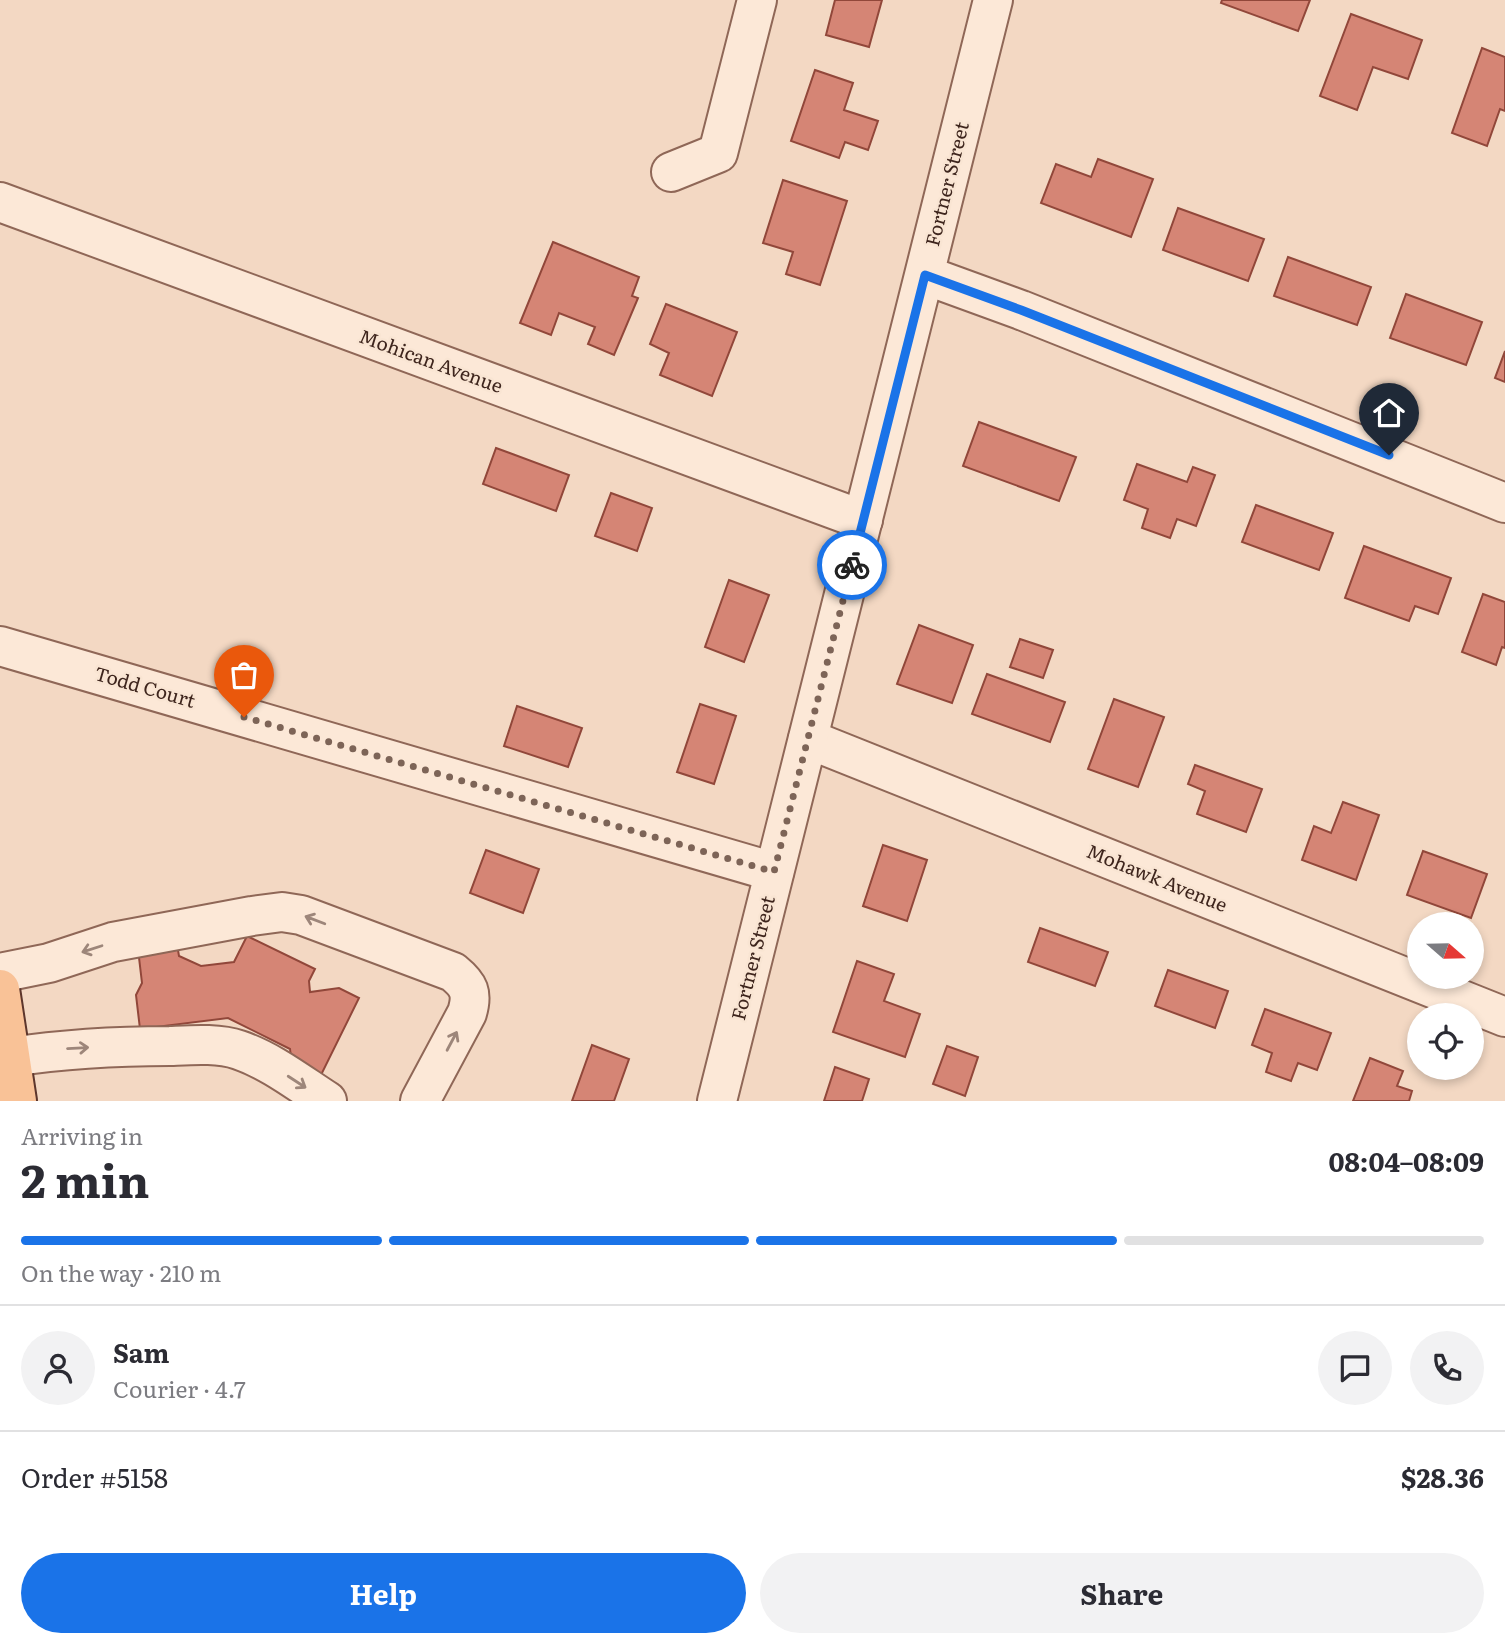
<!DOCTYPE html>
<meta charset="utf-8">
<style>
body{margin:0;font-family:Literata,serif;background:#f2f2f3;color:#2b2b33;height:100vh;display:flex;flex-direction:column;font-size:26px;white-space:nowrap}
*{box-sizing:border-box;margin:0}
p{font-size:23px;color:#7c7c81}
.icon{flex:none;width:38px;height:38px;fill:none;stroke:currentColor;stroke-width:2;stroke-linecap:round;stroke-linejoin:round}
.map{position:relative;height:1101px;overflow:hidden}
.drawer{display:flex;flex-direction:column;background:#fff;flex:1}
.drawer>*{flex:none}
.needle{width:46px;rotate:110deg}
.buttons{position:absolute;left:1407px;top:912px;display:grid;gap:14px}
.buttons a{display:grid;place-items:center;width:77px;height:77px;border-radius:50%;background:#fff;box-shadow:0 4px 10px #0003;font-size:35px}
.pin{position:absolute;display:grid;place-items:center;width:60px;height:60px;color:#fff;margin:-72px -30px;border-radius:50% 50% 50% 0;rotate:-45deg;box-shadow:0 0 7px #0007}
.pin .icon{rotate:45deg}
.courier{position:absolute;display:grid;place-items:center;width:70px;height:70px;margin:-35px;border:5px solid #1a73e8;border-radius:50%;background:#fff;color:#222;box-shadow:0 2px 9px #0007}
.overview em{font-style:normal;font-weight:700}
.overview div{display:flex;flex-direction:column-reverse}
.overview{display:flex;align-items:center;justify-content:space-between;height:119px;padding:0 21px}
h1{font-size:46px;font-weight:700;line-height:52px}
.bar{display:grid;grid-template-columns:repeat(4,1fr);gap:10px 7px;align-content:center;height:84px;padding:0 21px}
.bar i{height:9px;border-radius:5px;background:#e1e1e2}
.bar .current{background:#1a73e8}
.bar p{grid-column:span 4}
.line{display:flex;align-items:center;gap:18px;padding:0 21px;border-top:2px solid #e1e1e2}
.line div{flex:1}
.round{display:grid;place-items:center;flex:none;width:74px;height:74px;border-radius:37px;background:#f2f2f3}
.cta{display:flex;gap:14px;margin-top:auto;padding:14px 21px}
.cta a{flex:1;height:80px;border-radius:42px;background:#1a73e8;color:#fff;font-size:28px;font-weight:700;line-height:80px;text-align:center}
.cta a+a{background:#f2f2f3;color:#2b2b33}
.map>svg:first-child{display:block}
.building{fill:#d58575;stroke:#91473a;stroke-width:2}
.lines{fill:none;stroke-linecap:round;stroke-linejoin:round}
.minor-casing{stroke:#8f6757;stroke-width:42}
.major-casing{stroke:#5d362c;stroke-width:42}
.minor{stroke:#fce8d7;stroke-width:38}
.major{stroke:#f9c297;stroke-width:38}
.oneway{stroke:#9d867a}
.done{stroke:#7d6457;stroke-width:7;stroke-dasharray:0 12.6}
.route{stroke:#1a73e8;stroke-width:9}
.labels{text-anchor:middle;stroke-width:5;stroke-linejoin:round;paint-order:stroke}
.street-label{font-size:19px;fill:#3e251d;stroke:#f9e5d3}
</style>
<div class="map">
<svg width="1505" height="1101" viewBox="0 0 1505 1101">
<rect width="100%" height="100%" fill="#f3d8c3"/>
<g class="building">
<polygon points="835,0 882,0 869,47 826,35"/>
<polygon points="1222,0 1310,0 1298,31 1221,3"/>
<polygon points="1351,14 1422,40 1408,79 1373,67 1357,110 1320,96"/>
<polygon points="1482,48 1505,57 1505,111 1500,109 1487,146 1452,133"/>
<polygon points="815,70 853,83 844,110 878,121 868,150 845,142 839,158 791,141"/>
<polygon points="1098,159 1153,179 1131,237 1041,203 1056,164 1091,177"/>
<polygon points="783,180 847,201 820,285 786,274 793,252 763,243"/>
<polygon points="1178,208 1264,239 1248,281 1163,250"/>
<polygon points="553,242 639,277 632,296 638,298 614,355 588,344 595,327 559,313 551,335 520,323"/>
<polygon points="1288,257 1371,287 1357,325 1274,296"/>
<polygon points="1406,294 1482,322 1466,365 1390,338"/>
<polygon points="666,304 737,332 712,396 660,375 669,353 650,344"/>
<polygon points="1505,351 1505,382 1495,378"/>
<polygon points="979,422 1076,457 1059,501 963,466"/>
<polygon points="496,448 569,475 556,511 483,484"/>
<polygon points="1137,464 1187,482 1193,467 1215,475 1196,526 1177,519 1170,538 1142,528 1148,509 1124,500"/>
<polygon points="611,493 652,508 637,551 595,536"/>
<polygon points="1256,505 1333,533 1319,570 1242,542"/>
<polygon points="1364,546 1451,578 1438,614 1415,606 1409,621 1345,598"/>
<polygon points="729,580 769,595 744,662 705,647"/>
<polygon points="1483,594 1505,602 1505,648 1502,647 1496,665 1462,652"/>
<polygon points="919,625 973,645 952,703 897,684"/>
<polygon points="1020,639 1053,650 1043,678 1010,667"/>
<polygon points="987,674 1065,702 1050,742 972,714"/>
<polygon points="1114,699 1164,717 1138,787 1088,769"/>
<polygon points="700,704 736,716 714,784 677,772"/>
<polygon points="517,706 582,728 568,767 504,746"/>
<polygon points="1195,765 1262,789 1246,832 1197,814 1205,791 1188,784"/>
<polygon points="1343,802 1379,815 1356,880 1302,860 1314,826 1331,833"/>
<polygon points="883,845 927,860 907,921 863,906"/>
<polygon points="486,850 539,869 523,913 470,893"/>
<polygon points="1423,851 1487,874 1471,918 1407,895"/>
<polygon points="1040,928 1108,952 1095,986 1028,962"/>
<polygon points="247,936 315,969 309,981 310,992 339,988 359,998 319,1079 292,1066 290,1049 228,1018 140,1029 136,995 142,983 138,949 177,944 179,956 201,966 234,962"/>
<polygon points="857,961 894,974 884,1001 920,1014 905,1057 833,1032"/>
<polygon points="1168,970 1228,991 1215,1028 1155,1006"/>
<polygon points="1265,1009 1331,1033 1317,1070 1298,1063 1291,1081 1266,1072 1272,1053 1252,1045"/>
<polygon points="592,1045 629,1059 614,1101 572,1101"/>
<polygon points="947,1046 978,1057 965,1096 933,1084"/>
<polygon points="1370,1058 1403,1071 1397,1086 1412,1091 1409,1101 1353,1101"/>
<polygon points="835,1067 869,1079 862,1101 824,1101"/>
</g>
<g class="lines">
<defs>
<g id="minor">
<polyline points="671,172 718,153 757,0"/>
<polyline points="0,202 863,520"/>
<polyline points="925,275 1021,310 1505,503"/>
<polyline points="0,646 774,872"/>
<polyline points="808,739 1505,1017"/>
<path d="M0 973 49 963 113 942 252 916 282 912 301 915 453 972C469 985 473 993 467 1013L420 1101"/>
<path d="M11 1057C64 1049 116 1046 170 1046 193 1045 218 1043 239 1050 271 1061 299 1083 327 1101"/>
<polyline points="717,1101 993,0"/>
</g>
<polyline id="major" points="0,989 17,1101"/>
</defs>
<use href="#minor" class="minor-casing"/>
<use href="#major" class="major-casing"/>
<use href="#minor" class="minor"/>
<use href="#major" class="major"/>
</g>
<defs><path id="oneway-shaft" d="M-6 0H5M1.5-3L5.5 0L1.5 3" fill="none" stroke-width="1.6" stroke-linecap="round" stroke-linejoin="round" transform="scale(1.75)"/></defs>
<g class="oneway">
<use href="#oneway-shaft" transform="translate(315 920) rotate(-159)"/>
<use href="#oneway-shaft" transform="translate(92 949) rotate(162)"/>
<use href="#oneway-shaft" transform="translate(452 1041) rotate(-62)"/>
<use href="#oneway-shaft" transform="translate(78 1048) rotate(-3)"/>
<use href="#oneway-shaft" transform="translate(297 1082) rotate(33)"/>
</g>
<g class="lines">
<polyline class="done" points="244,717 774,872 852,565"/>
<polyline class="route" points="852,565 925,275 1021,310 1389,455"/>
</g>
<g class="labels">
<g class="street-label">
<text transform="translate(947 184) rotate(-76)" y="7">Fortner Street</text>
<text transform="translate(431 361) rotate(20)" y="7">Mohican Avenue</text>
<text transform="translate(145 687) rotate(16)" y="7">Todd Court</text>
<text transform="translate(1157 878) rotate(22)" y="7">Mohawk Avenue</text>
<text transform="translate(753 958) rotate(-76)" y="7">Fortner Street</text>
</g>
</g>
</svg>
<div class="buttons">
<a><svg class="needle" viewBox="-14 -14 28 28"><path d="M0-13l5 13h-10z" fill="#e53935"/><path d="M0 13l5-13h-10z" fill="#7c7c81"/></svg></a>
<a><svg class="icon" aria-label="locate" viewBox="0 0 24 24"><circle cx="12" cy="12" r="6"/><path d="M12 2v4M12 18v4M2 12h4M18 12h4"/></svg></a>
</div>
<div class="pin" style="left:244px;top:717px;background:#ea580c"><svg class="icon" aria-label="bag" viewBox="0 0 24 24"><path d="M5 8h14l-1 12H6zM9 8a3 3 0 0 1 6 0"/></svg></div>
<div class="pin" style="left:1389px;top:455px;background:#1f2937"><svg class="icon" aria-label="home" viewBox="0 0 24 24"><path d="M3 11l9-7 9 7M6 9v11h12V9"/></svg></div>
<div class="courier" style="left:852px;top:565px"><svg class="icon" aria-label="bike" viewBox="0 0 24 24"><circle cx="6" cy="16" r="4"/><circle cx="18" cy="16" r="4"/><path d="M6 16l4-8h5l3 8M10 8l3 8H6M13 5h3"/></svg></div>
</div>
<section class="drawer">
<div class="overview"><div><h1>2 min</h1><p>Arriving in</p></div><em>08:04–08:09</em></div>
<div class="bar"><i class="current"></i><i class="current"></i><i class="current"></i><i></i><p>On the way · 210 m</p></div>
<div class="line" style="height:126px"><a class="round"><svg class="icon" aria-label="person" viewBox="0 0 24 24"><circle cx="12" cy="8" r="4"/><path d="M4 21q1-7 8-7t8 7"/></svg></a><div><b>Sam</b><p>Courier · 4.7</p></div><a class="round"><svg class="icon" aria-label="chat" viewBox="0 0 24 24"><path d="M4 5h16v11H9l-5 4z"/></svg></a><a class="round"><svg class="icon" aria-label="phone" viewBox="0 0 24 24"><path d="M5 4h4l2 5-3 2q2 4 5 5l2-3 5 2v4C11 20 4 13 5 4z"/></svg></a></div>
<div class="line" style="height:91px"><div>Order #5158</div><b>$28.36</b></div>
<div class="cta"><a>Help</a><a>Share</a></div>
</section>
